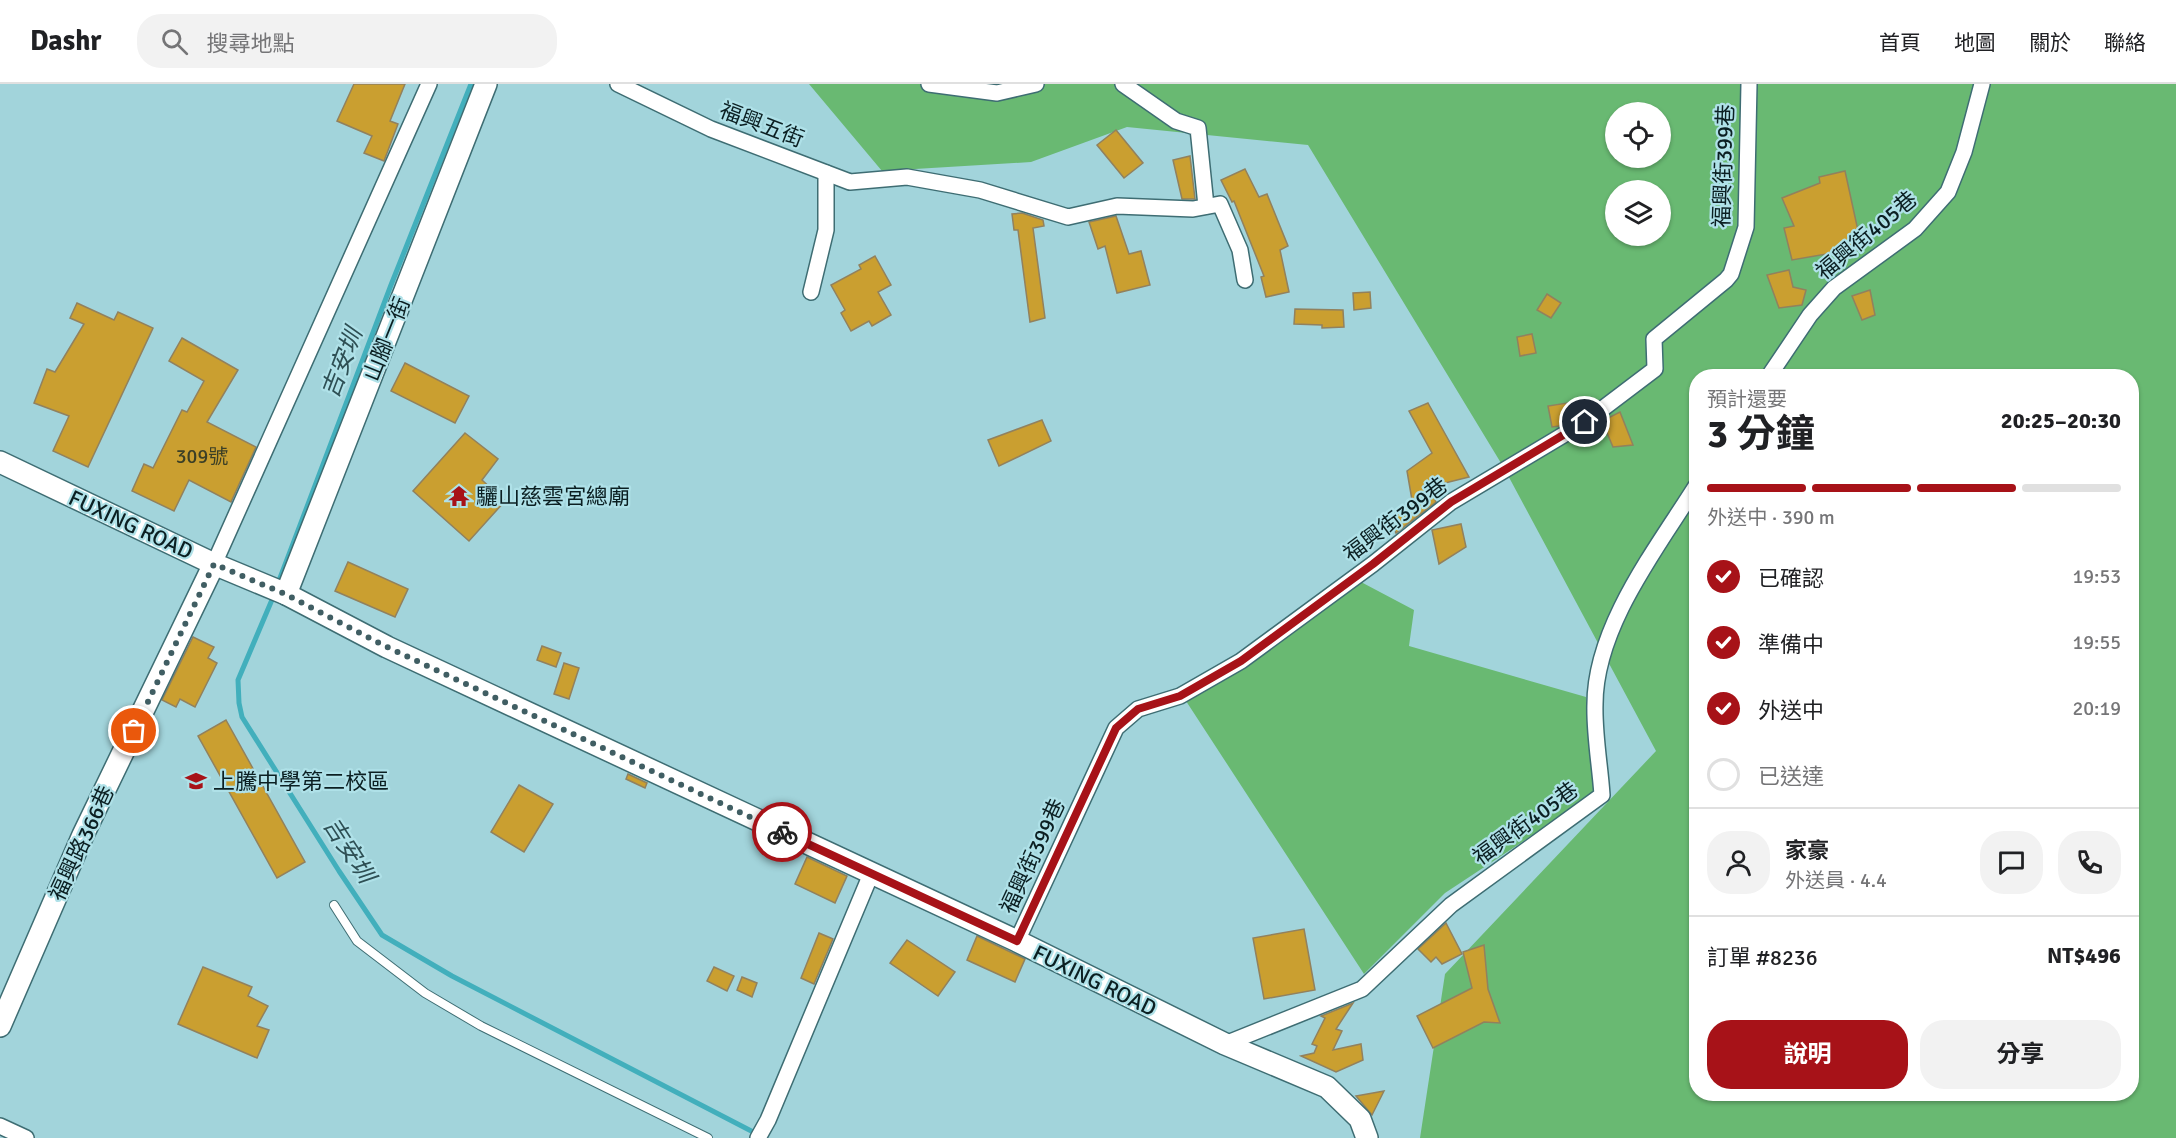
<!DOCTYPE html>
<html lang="zh-TW">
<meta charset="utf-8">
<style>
body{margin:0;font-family:Signika,"Noto Sans TC",sans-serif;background:#f2f2f2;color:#202124;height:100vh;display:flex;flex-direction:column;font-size:22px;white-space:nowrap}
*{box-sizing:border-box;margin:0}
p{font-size:20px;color:#757577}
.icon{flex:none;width:33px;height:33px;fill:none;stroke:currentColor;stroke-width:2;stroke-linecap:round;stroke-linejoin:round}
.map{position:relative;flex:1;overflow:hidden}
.drawer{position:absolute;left:1689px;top:285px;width:450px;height:732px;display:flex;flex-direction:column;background:#fff;border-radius:24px;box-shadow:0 2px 4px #0004}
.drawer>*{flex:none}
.buttons{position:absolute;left:1605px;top:18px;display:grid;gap:12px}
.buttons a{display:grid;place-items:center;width:66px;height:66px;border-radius:50%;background:#fff;box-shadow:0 2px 4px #0004;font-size:30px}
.pin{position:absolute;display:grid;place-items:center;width:51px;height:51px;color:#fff;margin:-26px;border:3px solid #fff;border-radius:50%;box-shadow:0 2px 6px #0007}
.courier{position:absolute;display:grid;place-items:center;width:60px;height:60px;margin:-30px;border:4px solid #a71218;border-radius:50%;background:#fff;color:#222;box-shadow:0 2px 8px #0007}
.overview em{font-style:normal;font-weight:700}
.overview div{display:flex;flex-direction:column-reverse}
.overview{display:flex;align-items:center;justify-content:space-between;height:102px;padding:0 18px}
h1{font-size:39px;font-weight:700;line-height:45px}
.bar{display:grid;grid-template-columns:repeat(4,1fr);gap:9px 6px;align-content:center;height:72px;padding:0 18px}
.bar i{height:8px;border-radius:4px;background:#e0e0e0}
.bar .selected{background:#a71218}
.bar p{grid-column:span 4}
.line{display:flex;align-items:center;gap:15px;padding:0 18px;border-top:2px solid #e0e0e0}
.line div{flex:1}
.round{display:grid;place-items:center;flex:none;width:63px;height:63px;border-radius:24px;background:#f2f2f2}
ol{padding:0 18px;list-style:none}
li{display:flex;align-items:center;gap:18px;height:66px}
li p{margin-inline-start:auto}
li .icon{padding:6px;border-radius:50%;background:#a71218;color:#fff;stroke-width:4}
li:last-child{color:#757577}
li i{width:33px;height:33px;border:3px solid #e0e0e0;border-radius:50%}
.action{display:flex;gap:12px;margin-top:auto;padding:12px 18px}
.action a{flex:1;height:69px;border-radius:24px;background:#a71218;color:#fff;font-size:24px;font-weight:700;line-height:69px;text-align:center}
.action a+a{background:#f2f2f2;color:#202124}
header{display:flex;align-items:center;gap:36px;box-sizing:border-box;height:84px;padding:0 30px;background:#fff;border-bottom:2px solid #e0e0e0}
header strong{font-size:28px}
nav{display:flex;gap:33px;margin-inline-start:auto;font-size:21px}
.search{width:420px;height:54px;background:#f2f2f2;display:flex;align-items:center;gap:15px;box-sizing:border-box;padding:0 21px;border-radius:24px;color:#757577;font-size:22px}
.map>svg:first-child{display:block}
.green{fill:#69b972;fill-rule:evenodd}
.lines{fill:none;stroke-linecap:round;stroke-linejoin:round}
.stream{stroke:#42afbc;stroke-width:5}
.building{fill:#ca9f30;stroke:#91815e;stroke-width:1.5}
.lane-casing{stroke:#3e6d73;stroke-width:10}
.street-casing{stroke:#3e6d73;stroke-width:18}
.secondary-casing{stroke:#3e6d73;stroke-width:24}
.lane{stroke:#fff;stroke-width:8}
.street{stroke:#fff;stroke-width:15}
.secondary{stroke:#fff;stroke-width:21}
.done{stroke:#405e63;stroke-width:6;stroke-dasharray:0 10.8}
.route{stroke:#a71218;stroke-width:8}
.labels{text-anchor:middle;stroke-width:4.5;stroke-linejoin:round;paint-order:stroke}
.number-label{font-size:20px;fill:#3b3f26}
.street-label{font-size:22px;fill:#0b1f22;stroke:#afe1e8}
.poi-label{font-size:22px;fill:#0b1f22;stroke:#afe1e8;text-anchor:start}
.water-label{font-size:24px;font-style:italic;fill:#2e4f54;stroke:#afe1e8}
</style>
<header>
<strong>Dashr</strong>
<div class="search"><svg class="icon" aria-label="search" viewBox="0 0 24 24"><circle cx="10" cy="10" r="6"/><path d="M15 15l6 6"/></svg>搜尋地點</div>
<nav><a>首頁</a><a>地圖</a><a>關於</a><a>聯絡</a></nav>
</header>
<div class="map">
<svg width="2176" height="1054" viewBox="0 0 2176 1054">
<rect width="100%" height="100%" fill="#a2d4db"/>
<g class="green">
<path d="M809 0H2176V1054H1420L1445 890 1656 667 1504 384 1308 61 1127 43 1031 78 882 87ZM1616 28H1660V74H1616ZM1616 106H1660V152H1616ZM1696 292H2132V1010H1696Z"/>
<polygon points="1361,498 1414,526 1409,562 1586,613 1594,690 1593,707 1587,715 1445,809 1364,890 1186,617 1268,565"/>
</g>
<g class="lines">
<g class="stream">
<polyline points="277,502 391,201 471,0"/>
<polyline points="274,511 238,596 239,619 242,633 339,787 382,851 452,892 759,1051"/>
</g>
</g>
<g class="building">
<polygon points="354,0 405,0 390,37 398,40 384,77 364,69 372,52 337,37"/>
<polygon points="1116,46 1143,79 1124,94 1097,61"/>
<polygon points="1190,72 1195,115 1182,115 1173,76"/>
<polygon points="1245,85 1259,113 1267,110 1288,162 1280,166 1289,208 1266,213 1261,193 1264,192 1234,117 1232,118 1221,96"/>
<polygon points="1845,87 1862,165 1839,171 1838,168 1792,176 1784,144 1794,142 1782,114 1820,99 1819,93"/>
<polygon points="1022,129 1043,136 1044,142 1033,144 1045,234 1030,238 1018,146 1014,146 1012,130"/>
<polygon points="1116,132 1129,170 1141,167 1150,201 1117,209 1105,162 1098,165 1089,138"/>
<polygon points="875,172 891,201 878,208 891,231 872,242 869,237 851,247 841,229 845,226 831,201 861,185 859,181"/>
<polygon points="1789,186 1793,203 1806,206 1802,221 1779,224 1767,191"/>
<polygon points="1870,206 1875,231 1862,236 1852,212"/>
<polygon points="1370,208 1371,224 1354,226 1353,209"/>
<polygon points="1547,210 1561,219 1551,234 1537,226"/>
<polygon points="77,219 114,236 118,228 153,244 88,383 53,367 69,332 34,319 47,285 55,288 84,240 70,234"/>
<polygon points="1295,225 1343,226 1344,243 1322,244 1322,241 1294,240"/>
<polygon points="1532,250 1536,269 1520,272 1517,253"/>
<polygon points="182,254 238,286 207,338 256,363 231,418 189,396 174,427 132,407 144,380 153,384 182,326 187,328 204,297 169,277"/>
<polygon points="405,279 469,312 455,339 391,307"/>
<polygon points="1428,319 1469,393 1429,403 1436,418 1396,449 1389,433 1412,416 1407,387 1432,369 1409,327"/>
<polygon points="1567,319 1570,336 1559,342 1552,343 1548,322"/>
<polygon points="1620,328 1633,361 1613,363 1602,337"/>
<polygon points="1042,336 1051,357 999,382 988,356"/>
<polygon points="465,349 498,375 482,396 505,417 469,457 413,407"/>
<polygon points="1461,440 1466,463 1439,480 1432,446"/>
<polygon points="348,478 408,505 395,533 335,507"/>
<polygon points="193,553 214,563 208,574 217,579 195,623 180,615 176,623 162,616"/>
<polygon points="542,562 561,569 556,583 537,576"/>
<polygon points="564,579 579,584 569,615 554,610"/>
<polygon points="226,636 305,778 277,794 198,652"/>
<polygon points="628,690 647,699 645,704 626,695"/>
<polygon points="519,701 553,720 524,768 491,748"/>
<polygon points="807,773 847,792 835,819 795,800"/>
<polygon points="1446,839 1462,870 1442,880 1436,873 1431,878 1418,865"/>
<polygon points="1304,845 1315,906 1264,915 1253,854"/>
<polygon points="819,849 833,855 814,900 801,894"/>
<polygon points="977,852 1025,875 1015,898 967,876"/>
<polygon points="907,856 955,888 938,912 890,879"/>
<polygon points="1484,861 1488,905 1500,939 1484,938 1433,964 1417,932 1472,904 1463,868"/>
<polygon points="203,883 252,903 248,912 268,922 257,942 269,946 257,974 178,940"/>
<polygon points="714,883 734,892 727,907 707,897"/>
<polygon points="742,893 757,899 752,913 737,906"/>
<polygon points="1353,919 1336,945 1342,947 1333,966 1361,960 1363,976 1336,988 1301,972 1314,969 1317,962 1312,960 1325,934 1321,932"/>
<polygon points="1384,1007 1372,1031 1356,1012"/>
</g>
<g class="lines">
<defs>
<polyline id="lane" points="334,821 357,857 425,909 481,942 708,1054"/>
<g id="street">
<polyline points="618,0 711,45 850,98 907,93 980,106 1068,133 1117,122 1193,125 1220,120 1240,166 1245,196"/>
<polyline points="929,0 997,9 1036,0"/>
<polyline points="1123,0 1176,37 1198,44 1206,122"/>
<polyline points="811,208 826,146 826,89"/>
<polyline points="1769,292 1810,231 1834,204 1915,145 1948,108 1964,68 1982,0"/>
<polyline points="214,480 429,0"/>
<polyline points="1017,857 1116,644 1138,625 1180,612 1241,577 1373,480 1451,418 1585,338 1655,285 1654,255 1726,196 1731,190 1746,143 1749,0"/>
<path d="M1225 960 1362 905 1451 821 1602 711C1600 681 1594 650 1595 620 1595 543 1657 464 1696 402"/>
<polyline points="0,1042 26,1054"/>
<polyline points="758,1054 768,1036 871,790"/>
</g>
<g id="secondary">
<polyline points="0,378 214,480 286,510 387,563 1017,857 1225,960 1327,1003 1360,1035 1367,1054"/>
<polyline points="286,510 486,0"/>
<polyline points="0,942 83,751 214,480"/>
</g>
</defs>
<use href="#lane" class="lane-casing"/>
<use href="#street" class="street-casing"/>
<use href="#secondary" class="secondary-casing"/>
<use href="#lane" class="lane"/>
<use href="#street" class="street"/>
<use href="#secondary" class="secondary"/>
</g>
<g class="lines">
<polyline class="done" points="134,647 214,480 285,510 387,563 782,748"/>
<polyline class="route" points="782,748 1017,857 1116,644 1138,625 1180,612 1241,577 1373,480 1451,418 1585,338"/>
</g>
<defs>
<symbol id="temple-bare" viewBox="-9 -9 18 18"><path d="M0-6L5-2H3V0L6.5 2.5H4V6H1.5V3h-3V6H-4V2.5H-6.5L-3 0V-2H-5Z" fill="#a71218" stroke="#afe1e8" stroke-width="2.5" paint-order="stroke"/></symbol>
<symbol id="school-bare" viewBox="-9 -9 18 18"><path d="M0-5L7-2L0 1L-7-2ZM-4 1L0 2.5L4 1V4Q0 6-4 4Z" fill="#a71218" stroke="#afe1e8" stroke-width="2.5" paint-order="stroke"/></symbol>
</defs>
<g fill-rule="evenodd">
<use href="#temple-bare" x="444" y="397" width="30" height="30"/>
<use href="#school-bare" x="181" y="682" width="30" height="30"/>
</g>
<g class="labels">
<g class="number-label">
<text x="202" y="379">309號</text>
</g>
<g class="street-label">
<text transform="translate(762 40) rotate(21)" y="8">福興五街</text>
<text transform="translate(1723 82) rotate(-88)" y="8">福興街399巷</text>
<text transform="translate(1866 151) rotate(-40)" y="8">福興街405巷</text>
<text transform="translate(386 255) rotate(-68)" y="8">山腳一街</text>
<text transform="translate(1395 435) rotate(-37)" y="8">福興街399巷</text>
<text transform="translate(131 440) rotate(25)" y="8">FUXING ROAD</text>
<text transform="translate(1525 739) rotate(-36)" y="8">福興街405巷</text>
<text transform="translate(81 759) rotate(-65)" y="8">福興路366巷</text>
<text transform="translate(1032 772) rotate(-65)" y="8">福興街399巷</text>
<text transform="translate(1095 896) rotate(26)" y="8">FUXING ROAD</text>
</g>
<g class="poi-label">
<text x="476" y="420">驪山慈雲宮總廟</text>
<text x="213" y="705">上騰中學第二校區</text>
</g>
<g class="water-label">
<text transform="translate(342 279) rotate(-69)" y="8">吉安圳</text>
<text transform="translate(349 766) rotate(57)" y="8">吉安圳</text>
</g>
</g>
</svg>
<div class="buttons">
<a><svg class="icon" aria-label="locate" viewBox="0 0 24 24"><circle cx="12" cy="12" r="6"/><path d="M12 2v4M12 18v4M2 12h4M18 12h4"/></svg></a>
<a><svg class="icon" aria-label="layers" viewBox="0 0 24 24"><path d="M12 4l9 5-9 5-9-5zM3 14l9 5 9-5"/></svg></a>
</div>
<div class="pin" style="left:134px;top:647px;background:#ea580c"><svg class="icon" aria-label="bag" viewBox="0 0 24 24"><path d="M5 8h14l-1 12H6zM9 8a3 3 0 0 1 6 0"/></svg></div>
<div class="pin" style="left:1585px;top:338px;background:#1f2937"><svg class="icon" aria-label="home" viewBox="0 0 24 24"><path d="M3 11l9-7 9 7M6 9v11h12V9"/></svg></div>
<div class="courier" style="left:782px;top:748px"><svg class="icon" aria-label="bike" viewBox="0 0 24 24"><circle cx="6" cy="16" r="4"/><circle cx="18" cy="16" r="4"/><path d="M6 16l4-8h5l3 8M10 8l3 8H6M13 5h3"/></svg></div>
<section class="drawer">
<div class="overview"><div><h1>3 分鐘</h1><p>預計還要</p></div><em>20:25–20:30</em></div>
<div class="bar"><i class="selected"></i><i class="selected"></i><i class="selected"></i><i></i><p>外送中 · 390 m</p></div>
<ol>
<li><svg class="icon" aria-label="check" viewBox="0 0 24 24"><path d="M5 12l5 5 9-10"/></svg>已確認<p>19:53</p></li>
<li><svg class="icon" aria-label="check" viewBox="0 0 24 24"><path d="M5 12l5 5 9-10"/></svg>準備中<p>19:55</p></li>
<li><svg class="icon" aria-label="check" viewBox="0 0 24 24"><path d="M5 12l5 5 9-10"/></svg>外送中<p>20:19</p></li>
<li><i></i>已送達</li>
</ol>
<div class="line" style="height:108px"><a class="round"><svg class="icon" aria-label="person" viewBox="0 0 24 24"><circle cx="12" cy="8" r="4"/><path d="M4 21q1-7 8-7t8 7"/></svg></a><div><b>家豪</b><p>外送員 · 4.4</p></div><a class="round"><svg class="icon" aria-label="chat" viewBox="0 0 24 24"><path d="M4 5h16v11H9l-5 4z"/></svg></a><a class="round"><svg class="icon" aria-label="phone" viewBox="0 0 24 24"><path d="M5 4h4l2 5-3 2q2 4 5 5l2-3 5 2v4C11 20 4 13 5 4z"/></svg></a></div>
<div class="line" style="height:78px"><div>訂單 #8236</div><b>NT$496</b></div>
<div class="action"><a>說明</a><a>分享</a></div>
</section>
</div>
